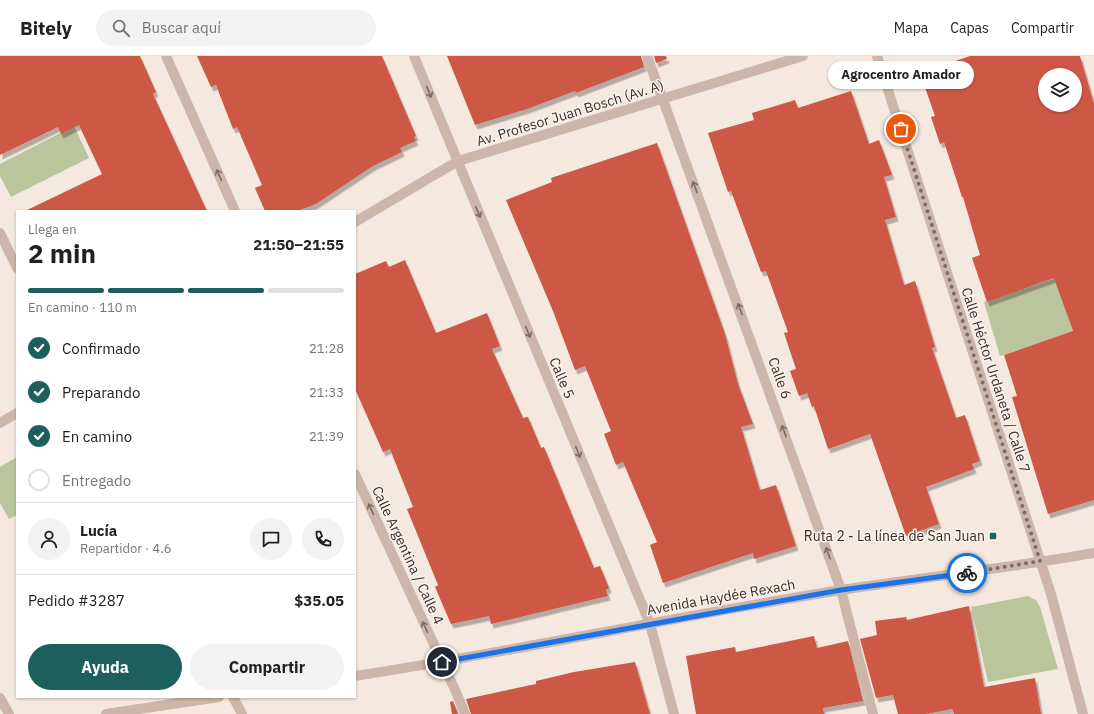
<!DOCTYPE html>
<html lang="es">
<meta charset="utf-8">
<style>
body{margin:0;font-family:"IBM Plex Sans",sans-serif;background:#f2f2f2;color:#202124;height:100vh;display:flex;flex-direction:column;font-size:15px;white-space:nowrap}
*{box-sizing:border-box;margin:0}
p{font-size:13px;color:#757577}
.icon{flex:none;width:22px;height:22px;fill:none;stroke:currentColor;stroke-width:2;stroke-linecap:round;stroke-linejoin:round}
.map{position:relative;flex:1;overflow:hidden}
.side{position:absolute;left:16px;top:154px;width:340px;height:488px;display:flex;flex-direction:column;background:#fff;border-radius:0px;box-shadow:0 1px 3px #0004}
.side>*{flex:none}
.tools{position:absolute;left:1038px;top:12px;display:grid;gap:8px}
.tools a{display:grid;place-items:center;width:44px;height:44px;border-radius:50%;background:#fff;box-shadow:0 1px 3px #0004;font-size:20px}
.pin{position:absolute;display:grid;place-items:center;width:34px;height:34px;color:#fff;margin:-17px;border:2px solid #fff;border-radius:50%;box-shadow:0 1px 4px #0007}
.courier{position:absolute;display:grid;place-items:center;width:40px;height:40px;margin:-20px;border:3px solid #1a73e8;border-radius:50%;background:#fff;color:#222;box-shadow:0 1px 5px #0007}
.bubble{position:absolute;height:28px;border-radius:14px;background:#fff;box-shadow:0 1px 3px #0004;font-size:13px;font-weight:800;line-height:28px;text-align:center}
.head em{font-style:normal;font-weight:800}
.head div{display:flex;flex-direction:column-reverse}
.head{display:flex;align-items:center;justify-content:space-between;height:68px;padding:0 12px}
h1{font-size:26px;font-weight:800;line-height:30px}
.bar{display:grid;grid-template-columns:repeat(4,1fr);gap:6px 4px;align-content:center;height:48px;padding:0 12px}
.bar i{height:5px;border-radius:3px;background:#e0e0e0}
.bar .on{background:#1c5f5d}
.bar p{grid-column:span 4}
.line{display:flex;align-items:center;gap:10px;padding:0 12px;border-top:1px solid #e0e0e0}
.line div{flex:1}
.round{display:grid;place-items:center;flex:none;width:42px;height:42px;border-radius:21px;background:#f2f2f2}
ol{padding:0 12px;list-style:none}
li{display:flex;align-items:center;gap:12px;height:44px}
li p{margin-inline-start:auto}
li .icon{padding:4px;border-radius:50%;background:#1c5f5d;color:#fff;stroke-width:4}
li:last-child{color:#757577}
li i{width:22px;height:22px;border:2px solid #e0e0e0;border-radius:50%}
.button{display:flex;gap:8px;margin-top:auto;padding:8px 12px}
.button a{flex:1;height:46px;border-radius:24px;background:#1c5f5d;color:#fff;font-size:16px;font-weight:800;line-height:46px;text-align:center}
.button a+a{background:#f2f2f2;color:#202124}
header{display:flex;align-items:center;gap:24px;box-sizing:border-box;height:56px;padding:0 20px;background:#fff;border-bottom:1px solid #e0e0e0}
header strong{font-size:19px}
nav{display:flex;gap:22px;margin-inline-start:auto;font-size:14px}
.search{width:280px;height:36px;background:#f2f2f2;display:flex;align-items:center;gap:10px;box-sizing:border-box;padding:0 14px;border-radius:22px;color:#757577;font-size:15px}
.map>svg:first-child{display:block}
.green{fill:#bbc59d}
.building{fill:#cc5844;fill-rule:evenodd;filter:url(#shadow)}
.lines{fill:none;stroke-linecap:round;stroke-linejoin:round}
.minor{stroke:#cdb6a9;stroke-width:10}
.oneway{stroke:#7c6b63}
.done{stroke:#7b6e69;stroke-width:4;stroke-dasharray:0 7.2}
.route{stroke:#1a73e8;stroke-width:5}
.poi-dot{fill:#1c5f5d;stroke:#fbf2ec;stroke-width:1.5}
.labels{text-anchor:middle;stroke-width:3;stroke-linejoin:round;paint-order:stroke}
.street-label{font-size:14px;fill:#3a2d29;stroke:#fbf2ec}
.poi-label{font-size:14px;fill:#3a2d29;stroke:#fbf2ec;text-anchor:end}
</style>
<header>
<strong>Bitely</strong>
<div class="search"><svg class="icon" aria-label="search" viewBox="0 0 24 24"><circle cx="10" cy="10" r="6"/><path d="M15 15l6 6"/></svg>Buscar aquí</div>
<nav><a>Mapa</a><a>Capas</a><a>Compartir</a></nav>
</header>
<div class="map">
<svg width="1094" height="658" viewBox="0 0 1094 658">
<defs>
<filter id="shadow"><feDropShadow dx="2.5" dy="4.5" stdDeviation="0" flood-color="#0004"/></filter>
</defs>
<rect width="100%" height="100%" fill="#f4e8df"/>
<g class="green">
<polygon points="74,70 89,102 11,141 0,120 0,108"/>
<polygon points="1057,222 1073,276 1000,300 984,246"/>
<polygon points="17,401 17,459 9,463 0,447 0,411"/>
<polygon points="1028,540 1036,544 1040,551 1058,613 988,626 971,551"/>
</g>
<g class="building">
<polygon points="0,0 140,0 156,36 153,38 207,155 25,155 102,118 79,69 61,78 58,71 0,99"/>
<polygon points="197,0 382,0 416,80 414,81 416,85 400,92 402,96 373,110 316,148 297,155 265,155 255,132 262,129 237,71 233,73 216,29 211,31"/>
<polygon points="447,0 641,0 644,11 576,37 575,35 527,53 475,69"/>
<polygon points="654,0 666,0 667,3 656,7"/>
<path d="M970 0H1080L1094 48V444L1048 458 1012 341 1017 340 1004 299 1073 275 1054 222 987 246 972 202 980 199 963 141H962L944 86 940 88 931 61 935 60 920 17ZM1045 19H1075V49H1045Z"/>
<polygon points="851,35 869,88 879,84 892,119 884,121 896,161 885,164 904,229 915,225 935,291 932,292 956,362 965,359 980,405 972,408 974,413 926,431 939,468 906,480 870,378 828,393 814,350 812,351 807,337 799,340 790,315 796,313 784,277 788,276 766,215 761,216 731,135 728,136 708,77 754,64 752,57 795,44 798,52"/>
<polygon points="657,87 725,278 738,328 753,368 741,371 760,434 776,429 796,490 754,503 753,497 663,527 650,489 657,486 623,406 616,409 604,378 611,375 585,310 575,314 553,255 506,144 552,126 551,122"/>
<polygon points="405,204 436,277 487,257 500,290 492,293 523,362 528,361 541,392 544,391 594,512 600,510 609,532 606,534 608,540 491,568 489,560 451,568 435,531 438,529 407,453 413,451 390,393 383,396 355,333 355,218 386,205 389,211"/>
<polygon points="969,550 984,631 1035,622 1041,658 954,658 952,653 926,658 898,658 893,639 876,642 860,583 877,579 875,565 906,561 907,564"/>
<polygon points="814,580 817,592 848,585 863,645 823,652 824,658 696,658 686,600 735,591 736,596"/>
<polygon points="635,606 650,658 471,658 466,643 536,628 536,625 574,616"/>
<polygon points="453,645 458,658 452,658 450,646"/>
</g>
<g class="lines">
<g class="minor">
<polyline points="166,0 235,155"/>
<polyline points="414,0 650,568 674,658"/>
<polyline points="647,0 841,534 873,658"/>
<polyline points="877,0 1051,538 1083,658"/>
<polyline points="355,166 458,105 803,0"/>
<polyline points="0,177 17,212"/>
<polyline points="0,367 17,357"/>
<polyline points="355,418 456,636 465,658"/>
<path d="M355 620C517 595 678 560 841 534 925 521 1010 512 1094 497"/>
<polyline points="233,641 242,658"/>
<polyline points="0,642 9,658"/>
<polyline points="106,658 219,641"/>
</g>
</g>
<defs><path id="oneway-shaft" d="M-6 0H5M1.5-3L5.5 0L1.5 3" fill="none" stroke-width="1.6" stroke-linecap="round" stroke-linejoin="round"/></defs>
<g class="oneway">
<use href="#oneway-shaft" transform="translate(429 36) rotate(68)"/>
<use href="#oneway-shaft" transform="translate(219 119) rotate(-114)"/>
<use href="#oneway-shaft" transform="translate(695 131) rotate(-110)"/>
<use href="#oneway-shaft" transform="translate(478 156) rotate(67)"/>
<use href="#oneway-shaft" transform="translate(740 253) rotate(-110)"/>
<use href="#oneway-shaft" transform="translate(528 276) rotate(67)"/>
<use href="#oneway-shaft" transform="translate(784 375) rotate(-110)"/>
<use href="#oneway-shaft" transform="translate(578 396) rotate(67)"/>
<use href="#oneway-shaft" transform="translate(371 453) rotate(-115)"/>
<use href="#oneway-shaft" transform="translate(828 497) rotate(-110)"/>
<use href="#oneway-shaft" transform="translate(425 571) rotate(-115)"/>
</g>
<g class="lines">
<polyline class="done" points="901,73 1040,505 967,517"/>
<polyline class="route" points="442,606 841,534 967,517"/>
</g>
<rect class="poi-dot" x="989" y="476" width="8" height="8" rx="2"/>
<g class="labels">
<g class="street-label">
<text transform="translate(570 57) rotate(-17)" y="5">Av. Profesor Juan Bosch (Av. A)</text>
<text transform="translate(562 322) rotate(67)" y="5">Calle 5</text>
<text transform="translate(780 322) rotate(70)" y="5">Calle 6</text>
<text transform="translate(996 324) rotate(72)" y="5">Calle Héctor Urdaneta / Calle 7</text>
<text transform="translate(408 499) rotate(65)" y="5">Calle Argentina / Calle 4</text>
<text transform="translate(721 541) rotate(-10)" y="5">Avenida Haydée Rexach</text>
</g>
<g class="poi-label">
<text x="985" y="485">Ruta 2 - La línea de San Juan</text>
</g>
</g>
</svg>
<div class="tools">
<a><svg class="icon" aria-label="layers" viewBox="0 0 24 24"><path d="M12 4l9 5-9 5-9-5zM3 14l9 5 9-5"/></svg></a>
</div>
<div class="pin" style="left:901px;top:73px;background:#ea580c"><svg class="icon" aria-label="bag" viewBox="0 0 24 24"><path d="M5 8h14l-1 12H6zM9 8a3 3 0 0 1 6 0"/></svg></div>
<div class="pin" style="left:442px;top:606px;background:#1f2937"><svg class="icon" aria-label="home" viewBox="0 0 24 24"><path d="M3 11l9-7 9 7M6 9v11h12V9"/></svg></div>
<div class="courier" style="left:967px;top:517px"><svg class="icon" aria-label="bike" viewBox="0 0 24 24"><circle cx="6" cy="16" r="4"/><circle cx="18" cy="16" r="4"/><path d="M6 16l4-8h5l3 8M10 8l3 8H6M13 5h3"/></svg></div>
<div class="bubble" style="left:828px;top:5px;width:146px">Agrocentro Amador</div>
<section class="side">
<div class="head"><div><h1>2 min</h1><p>Llega en</p></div><em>21:50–21:55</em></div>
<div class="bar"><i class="on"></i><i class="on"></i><i class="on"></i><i></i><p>En camino · 110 m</p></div>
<ol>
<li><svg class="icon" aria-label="check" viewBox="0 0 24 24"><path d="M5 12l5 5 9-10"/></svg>Confirmado<p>21:28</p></li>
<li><svg class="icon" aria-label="check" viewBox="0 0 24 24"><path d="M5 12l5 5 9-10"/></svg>Preparando<p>21:33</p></li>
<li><svg class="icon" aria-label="check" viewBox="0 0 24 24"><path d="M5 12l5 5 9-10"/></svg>En camino<p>21:39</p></li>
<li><i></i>Entregado</li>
</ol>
<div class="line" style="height:72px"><a class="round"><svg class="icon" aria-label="person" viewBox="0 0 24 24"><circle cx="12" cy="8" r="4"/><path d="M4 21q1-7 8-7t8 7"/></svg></a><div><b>Lucía</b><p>Repartidor · 4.6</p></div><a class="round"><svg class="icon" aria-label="chat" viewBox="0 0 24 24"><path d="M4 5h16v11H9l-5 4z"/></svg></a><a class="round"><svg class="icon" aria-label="phone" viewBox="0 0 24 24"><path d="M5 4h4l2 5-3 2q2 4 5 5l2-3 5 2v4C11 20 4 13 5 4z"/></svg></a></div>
<div class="line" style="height:52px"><div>Pedido #3287</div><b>$35.05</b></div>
<div class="button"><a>Ayuda</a><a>Compartir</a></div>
</section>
</div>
